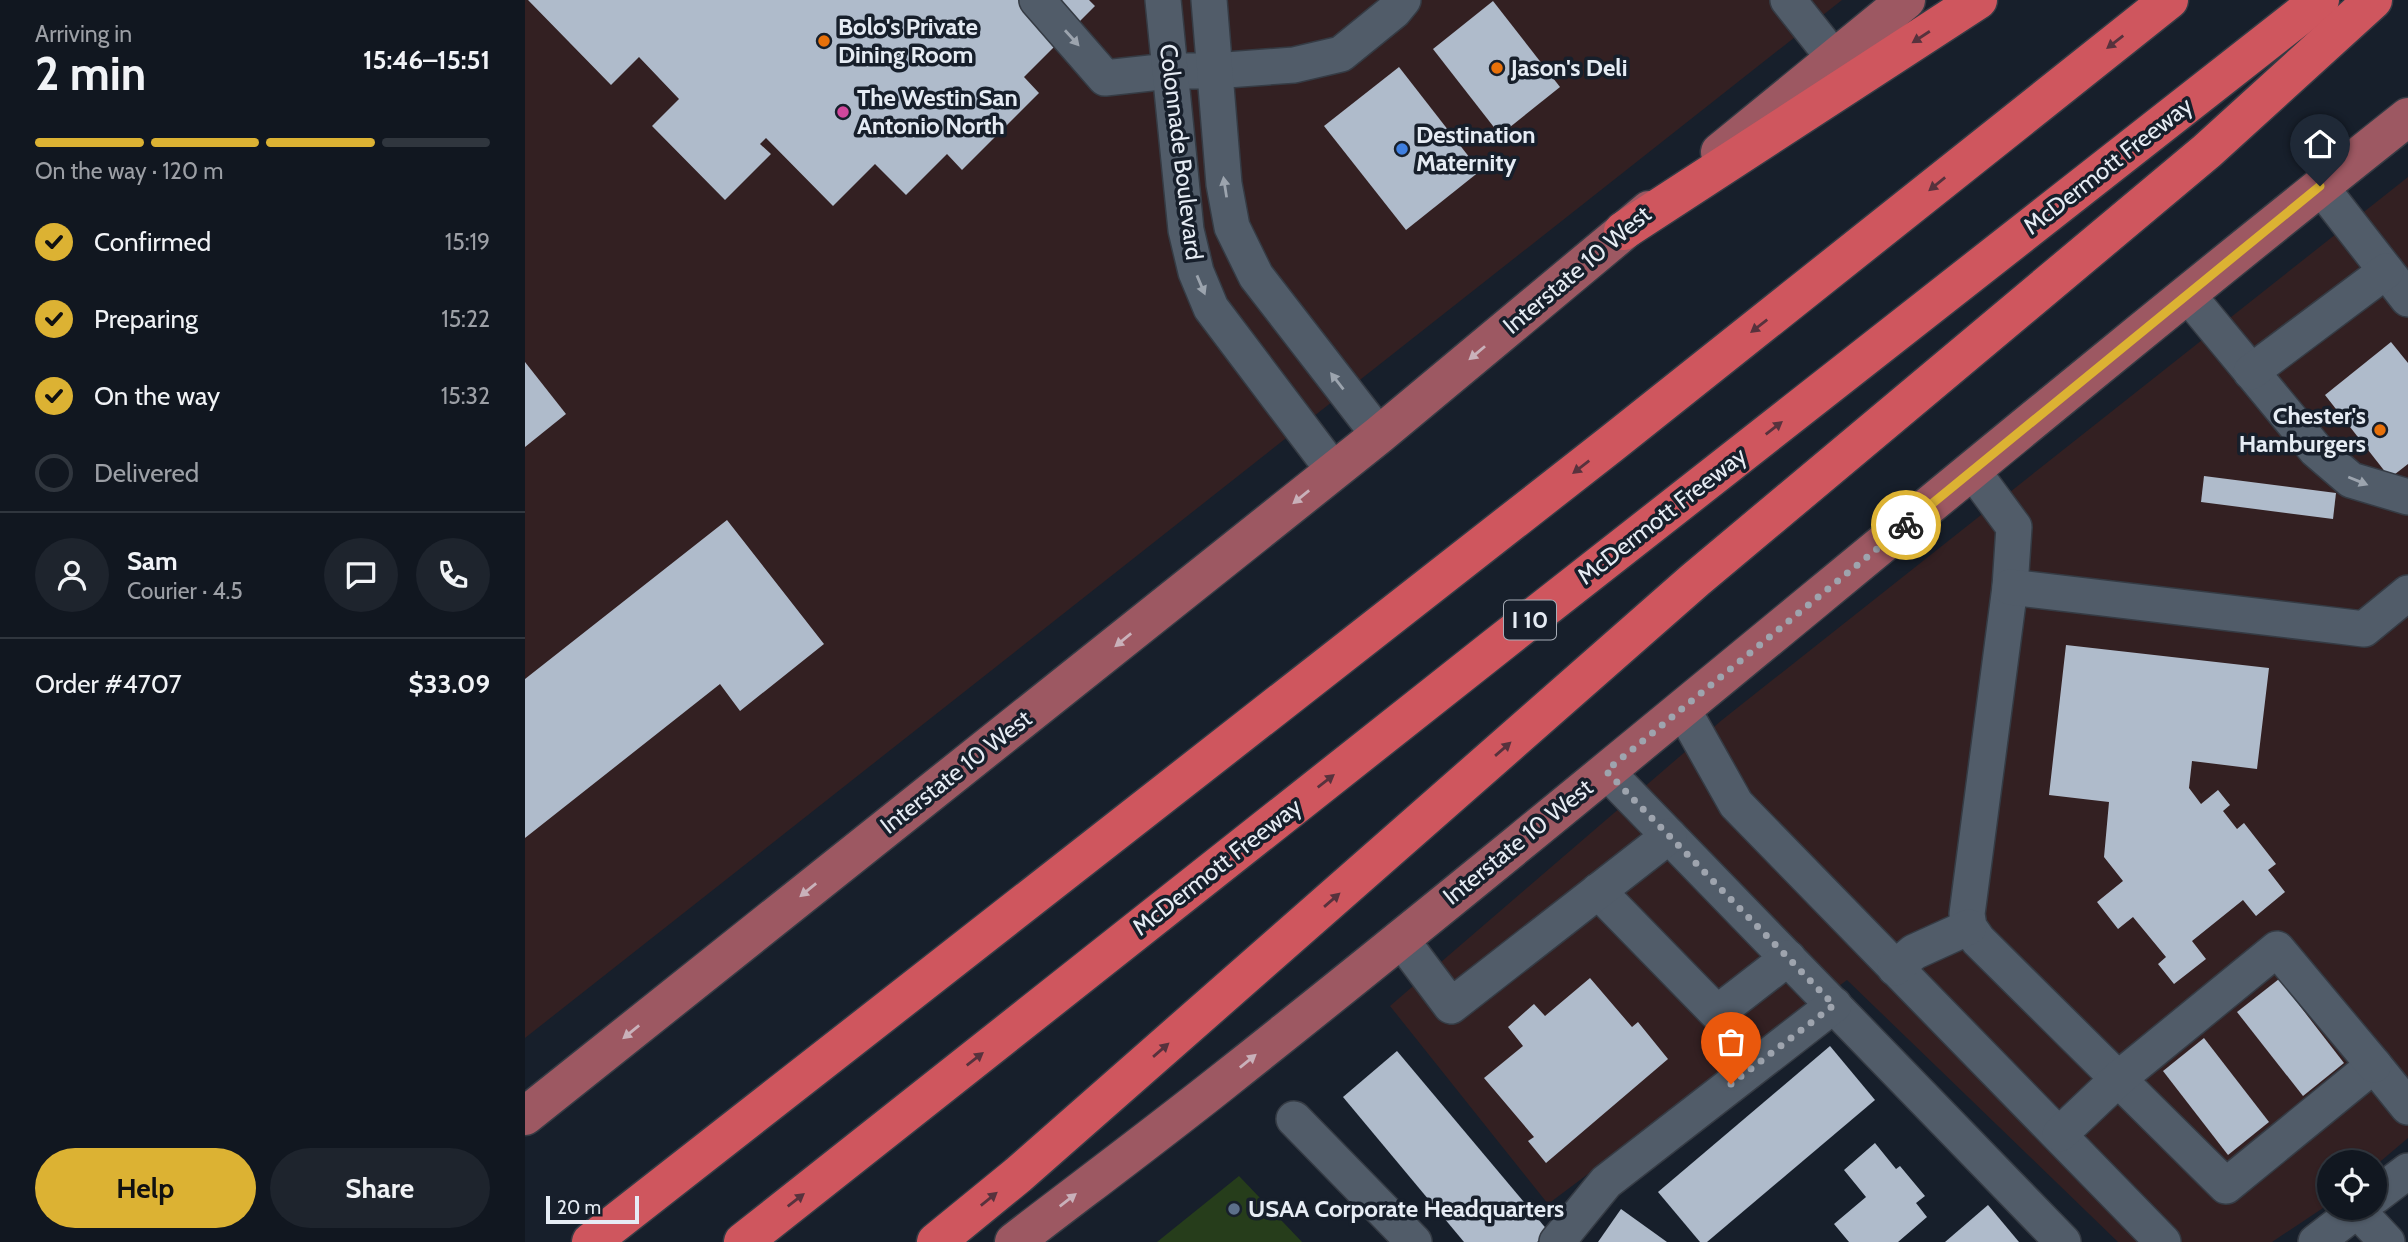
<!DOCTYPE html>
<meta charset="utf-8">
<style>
body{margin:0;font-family:Cabin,sans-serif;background:#1e242d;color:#f1f3f6;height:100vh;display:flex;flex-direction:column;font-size:26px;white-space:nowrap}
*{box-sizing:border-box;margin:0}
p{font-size:23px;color:#9c9fa5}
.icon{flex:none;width:38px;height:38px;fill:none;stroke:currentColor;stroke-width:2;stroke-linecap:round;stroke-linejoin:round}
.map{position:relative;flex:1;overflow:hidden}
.side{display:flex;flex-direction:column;background:#111720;width:525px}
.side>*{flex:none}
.controls{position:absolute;left:1792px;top:1150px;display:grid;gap:14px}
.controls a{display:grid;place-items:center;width:70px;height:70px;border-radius:50%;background:#111720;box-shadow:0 2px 5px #0004,0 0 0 2px #30363e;font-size:35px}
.scale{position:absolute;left:21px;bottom:18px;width:93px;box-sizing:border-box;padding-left:7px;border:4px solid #e6ecf4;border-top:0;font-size:19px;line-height:24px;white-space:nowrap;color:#e6ecf4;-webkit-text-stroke:5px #171f2b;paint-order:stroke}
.pin{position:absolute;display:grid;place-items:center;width:60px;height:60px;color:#fff;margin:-72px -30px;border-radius:50% 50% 50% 0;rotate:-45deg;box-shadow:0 0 7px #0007}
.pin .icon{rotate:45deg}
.courier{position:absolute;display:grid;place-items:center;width:70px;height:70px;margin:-35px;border:5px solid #dcb233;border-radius:50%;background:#fff;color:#222;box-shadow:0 2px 9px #0007}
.head em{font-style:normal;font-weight:800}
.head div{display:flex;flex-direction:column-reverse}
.head{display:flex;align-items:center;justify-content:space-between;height:119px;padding:0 35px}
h1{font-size:46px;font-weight:800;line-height:52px}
.bar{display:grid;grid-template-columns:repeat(4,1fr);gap:10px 7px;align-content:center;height:84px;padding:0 35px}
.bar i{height:9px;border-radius:5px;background:#30363e}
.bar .active{background:#dcb233}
.bar p{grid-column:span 4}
.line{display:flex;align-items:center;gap:18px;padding:0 35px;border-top:2px solid #30363e}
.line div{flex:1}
.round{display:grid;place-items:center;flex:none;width:74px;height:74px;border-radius:37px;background:#1e242d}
ol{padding:0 35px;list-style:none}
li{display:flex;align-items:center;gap:21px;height:77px}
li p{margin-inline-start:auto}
li .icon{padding:7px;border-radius:50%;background:#dcb233;color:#111;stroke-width:4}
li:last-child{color:#9c9fa5}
li i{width:38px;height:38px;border:4px solid #30363e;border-radius:50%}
.action{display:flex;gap:14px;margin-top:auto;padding:14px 35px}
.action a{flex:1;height:80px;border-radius:42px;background:#dcb233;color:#111;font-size:28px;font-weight:800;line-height:80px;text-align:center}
.action a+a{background:#1e242d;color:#f1f3f6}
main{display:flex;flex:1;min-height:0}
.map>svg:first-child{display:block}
.commercial{fill:#332022}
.green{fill:#263d1b}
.building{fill:#afbbcb}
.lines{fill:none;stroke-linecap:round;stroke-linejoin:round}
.minor-casing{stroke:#353b44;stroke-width:38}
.major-casing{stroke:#353b44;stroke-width:41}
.highway-casing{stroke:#353b44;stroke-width:41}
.minor{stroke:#515c69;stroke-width:35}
.major{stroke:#9d5862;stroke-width:38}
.highway{stroke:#cf565e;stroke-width:38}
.oneway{fill:#57323d}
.oneway2{fill:#9ca4ae}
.oneway3{fill:#c9b1ba}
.done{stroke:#9ea4ae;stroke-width:7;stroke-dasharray:0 12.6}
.route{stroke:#dcb233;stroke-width:9}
.food-dot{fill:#e8710a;stroke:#171f2b;stroke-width:2.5}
.hotel-dot{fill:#d1479c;stroke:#171f2b;stroke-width:2.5}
.shop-dot{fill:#3f7fe0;stroke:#171f2b;stroke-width:2.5}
.service-dot{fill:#5c6f8a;stroke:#171f2b;stroke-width:2.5}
.labels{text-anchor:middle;stroke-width:7;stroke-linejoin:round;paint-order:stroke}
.shield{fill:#171f2b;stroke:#a8aeb8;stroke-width:2}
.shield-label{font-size:23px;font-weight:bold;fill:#e6ecf4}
.poi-label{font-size:24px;font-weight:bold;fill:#e6ecf4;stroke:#171f2b;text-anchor:start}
.street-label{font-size:24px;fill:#e6ecf4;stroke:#171f2b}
</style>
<main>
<section class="side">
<div class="head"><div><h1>2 min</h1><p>Arriving in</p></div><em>15:46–15:51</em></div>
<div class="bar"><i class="active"></i><i class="active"></i><i class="active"></i><i></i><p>On the way · 120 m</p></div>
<ol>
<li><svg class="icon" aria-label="check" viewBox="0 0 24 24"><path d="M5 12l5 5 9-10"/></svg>Confirmed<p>15:19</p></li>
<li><svg class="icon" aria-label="check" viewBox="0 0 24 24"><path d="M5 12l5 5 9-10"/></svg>Preparing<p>15:22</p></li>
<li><svg class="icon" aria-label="check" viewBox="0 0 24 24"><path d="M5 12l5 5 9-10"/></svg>On the way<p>15:32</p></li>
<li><i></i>Delivered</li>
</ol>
<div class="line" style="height:126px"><a class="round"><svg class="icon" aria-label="person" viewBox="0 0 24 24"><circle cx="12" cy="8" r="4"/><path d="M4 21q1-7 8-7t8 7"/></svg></a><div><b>Sam</b><p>Courier · 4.5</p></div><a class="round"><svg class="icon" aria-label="chat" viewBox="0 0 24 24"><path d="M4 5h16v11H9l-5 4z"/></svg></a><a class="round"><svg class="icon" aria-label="phone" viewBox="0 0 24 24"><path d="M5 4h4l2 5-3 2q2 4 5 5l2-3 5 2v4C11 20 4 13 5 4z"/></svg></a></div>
<div class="line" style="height:91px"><div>Order #4707</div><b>$33.09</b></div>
<div class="action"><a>Help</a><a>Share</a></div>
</section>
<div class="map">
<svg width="1883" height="1242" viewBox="0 0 1883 1242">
<rect width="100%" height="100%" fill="#171f2b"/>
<g class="commercial">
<polygon points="0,0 1317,0 0,1038"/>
<polygon points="1883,177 1883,1138 1850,1166 1850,1162 1804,1162 1804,1204 1747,1242 1593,1242 1322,980 1023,1204 865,1006 1197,720"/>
</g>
<polygon class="green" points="714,1176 777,1242 632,1242"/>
<g class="building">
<polygon points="3,0 564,0 570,6 499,77 514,93 437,170 422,154 381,195 350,164 308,206 241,138 235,144 246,154 200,200 127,126 154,99 114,57 86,85"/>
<polygon points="968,1 1035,87 975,135 908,49"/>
<polygon points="874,67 955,171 881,230 799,126"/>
<polygon points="1866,342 1883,363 1883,464 1865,478 1800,395"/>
<polygon points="0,362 41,414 0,447"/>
<polygon points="1679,476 1811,493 1808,519 1676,502"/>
<polygon points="202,520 299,644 215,711 195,684 0,838 0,679"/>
<polygon points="1541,645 1744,668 1732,769 1667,761 1664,788 1676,804 1693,790 1705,805 1698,811 1712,829 1719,823 1751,864 1743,870 1760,892 1731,916 1718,900 1667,941 1681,959 1649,984 1633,964 1641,957 1608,917 1593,929 1572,902 1598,881 1579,857 1584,802 1524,795"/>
<polygon points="1065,978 1107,1027 1113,1022 1143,1059 1021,1163 1003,1141 1009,1137 959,1078 998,1046 983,1027 1009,1004 1020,1016"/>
<polygon points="1754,979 1819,1063 1778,1096 1712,1012"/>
<polygon points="1679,1038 1744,1122 1703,1155 1638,1071"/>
<polygon points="1305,1046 1350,1100 1182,1242 1175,1242 1133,1192"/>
<polygon points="872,1051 1024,1232 1012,1242 939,1242 818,1097"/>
<polygon points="1350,1143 1371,1169 1375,1166 1400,1196 1391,1203 1402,1217 1373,1242 1324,1242 1309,1224 1341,1197 1319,1170"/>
<polygon points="1463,1205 1494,1242 1420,1242"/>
<polygon points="1096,1209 1142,1242 1073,1242"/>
</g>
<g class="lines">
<defs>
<g id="minor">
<polyline points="512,0 580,78 644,71 688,71 769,65 816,54 869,11 878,0"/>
<polyline points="638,0 661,230 671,272 686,308 809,471"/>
<polyline points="684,0 699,184 707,227 731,276 854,435"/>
<polyline points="1263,0 1309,58"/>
<polyline points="1795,186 1883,299"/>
<polyline points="1662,294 1791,450 1826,480 1883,497"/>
<polyline points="1726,372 1861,271"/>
<polyline points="1447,470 1489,527 1485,587 1442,914 1444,927 1453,940 1701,1186 1849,1065 1883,1107"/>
<polyline points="1485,587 1839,629 1883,593"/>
<polyline points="1157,708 1211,804 1638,1242"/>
<polyline points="1081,771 1538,1242"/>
<polyline points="1073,891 1192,1013 1263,958"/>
<polyline points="875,938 926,1006 1144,836"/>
<polyline points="1370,968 1389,952 1444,927"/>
<polyline points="769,1119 889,1242"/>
<polyline points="1535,1134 1593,1079 1752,949 1849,1065"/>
<polyline points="1850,1196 1883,1171"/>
<polyline points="1832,1210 1862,1242"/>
<polyline points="1032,1242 1081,1182 1309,1005"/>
<polyline points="1791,1242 1835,1208"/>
</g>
<g id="major">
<polyline points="1195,152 1381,0"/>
<polyline points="0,1116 854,435 1124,210"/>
<path d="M489 1242C558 1189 628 1137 696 1083 1096 766 1483 434 1883 117"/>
</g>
<g id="highway">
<polyline points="1098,231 1453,0"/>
<polyline points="66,1242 1086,444 1644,0"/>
<polyline points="218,1242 969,648 1795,0"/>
<polyline points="411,1242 493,1175 1170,580 1682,151 1848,0"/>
</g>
</defs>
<use href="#minor" class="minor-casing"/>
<use href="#major" class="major-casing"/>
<use href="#highway" class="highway-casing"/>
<use href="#minor" class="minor"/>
<use href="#major" class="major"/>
<use href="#highway" class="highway"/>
</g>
<defs><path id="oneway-solid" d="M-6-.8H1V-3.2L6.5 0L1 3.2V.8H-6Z" transform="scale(1.75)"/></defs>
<g class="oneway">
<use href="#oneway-solid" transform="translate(1396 37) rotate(147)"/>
<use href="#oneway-solid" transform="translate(1590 42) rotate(142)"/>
<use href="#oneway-solid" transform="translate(1412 184) rotate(141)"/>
<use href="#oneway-solid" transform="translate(1234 326) rotate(142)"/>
<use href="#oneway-solid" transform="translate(1249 428) rotate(-38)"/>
<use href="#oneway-solid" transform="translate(1056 467) rotate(142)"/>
<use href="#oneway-solid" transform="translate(978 749) rotate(-41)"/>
<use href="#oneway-solid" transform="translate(801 781) rotate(-38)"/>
<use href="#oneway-solid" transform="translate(807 900) rotate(-41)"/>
<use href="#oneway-solid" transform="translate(636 1050) rotate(-41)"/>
<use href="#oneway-solid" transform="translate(450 1059) rotate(-38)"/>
<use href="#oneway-solid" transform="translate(464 1199) rotate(-39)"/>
<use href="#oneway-solid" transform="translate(271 1200) rotate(-38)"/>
</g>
<g class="oneway2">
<use href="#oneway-solid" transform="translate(547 38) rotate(48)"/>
<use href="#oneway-solid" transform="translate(700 187) rotate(-99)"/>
<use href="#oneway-solid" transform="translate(676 285) rotate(67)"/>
<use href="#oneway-solid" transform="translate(812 381) rotate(-128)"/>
<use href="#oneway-solid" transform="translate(1833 481) rotate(22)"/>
</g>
<g class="oneway3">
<use href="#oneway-solid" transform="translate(952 353) rotate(140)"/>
<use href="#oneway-solid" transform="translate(776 497) rotate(141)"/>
<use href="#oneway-solid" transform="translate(598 640) rotate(141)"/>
<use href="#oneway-solid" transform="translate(283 890) rotate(141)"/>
<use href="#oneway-solid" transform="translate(106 1032) rotate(141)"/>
<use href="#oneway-solid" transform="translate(723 1061) rotate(-39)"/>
<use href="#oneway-solid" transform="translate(543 1200) rotate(-38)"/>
</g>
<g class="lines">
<polyline class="done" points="1206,1084 1309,1005 1081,771 1381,525"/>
<polyline class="route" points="1381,525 1795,186"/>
</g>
<g class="food-dot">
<circle cx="299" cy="41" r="7"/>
<circle cx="972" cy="68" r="7"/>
<circle cx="1855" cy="430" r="7"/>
</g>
<circle class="hotel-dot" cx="318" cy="112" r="7"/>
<circle class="shop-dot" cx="877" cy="149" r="7"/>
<circle class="service-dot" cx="709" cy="1209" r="7"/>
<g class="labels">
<rect class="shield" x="979" y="600.5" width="52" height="39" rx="5"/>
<g class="shield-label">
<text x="1005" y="628">I 10</text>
</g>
<g class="poi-label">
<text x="313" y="35">Bolo's Private<tspan x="313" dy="28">Dining Room</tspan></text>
<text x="986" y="76">Jason's Deli</text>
<text x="332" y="106">The Westin San<tspan x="332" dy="28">Antonio North</tspan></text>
<text x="891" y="143">Destination<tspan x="891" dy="28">Maternity</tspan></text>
<text x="1841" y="424" text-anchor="end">Chester's<tspan x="1841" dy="28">Hamburgers</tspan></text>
<text x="723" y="1217">USAA Corporate Headquarters</text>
</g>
<g class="street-label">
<text transform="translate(656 152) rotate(83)" y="8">Colonnade Boulevard</text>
<text transform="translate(1583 166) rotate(-38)" y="8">McDermott Freeway</text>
<text transform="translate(1052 270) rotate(-40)" y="8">Interstate 10 West</text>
<text transform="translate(1137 516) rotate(-38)" y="8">McDermott Freeway</text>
<text transform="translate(431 772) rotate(-38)" y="8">Interstate 10 West</text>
<text transform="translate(993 842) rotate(-39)" y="8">Interstate 10 West</text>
<text transform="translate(692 867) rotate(-38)" y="8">McDermott Freeway</text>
</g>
</g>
</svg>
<div class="controls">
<a><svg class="icon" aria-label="locate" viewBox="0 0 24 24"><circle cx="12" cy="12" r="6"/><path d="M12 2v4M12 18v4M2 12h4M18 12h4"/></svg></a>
</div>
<div class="scale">20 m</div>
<div class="pin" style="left:1206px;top:1084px;background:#ea580c"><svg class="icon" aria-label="bag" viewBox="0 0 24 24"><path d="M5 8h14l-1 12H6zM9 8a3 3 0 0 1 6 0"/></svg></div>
<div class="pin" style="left:1795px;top:186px;background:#1f2937"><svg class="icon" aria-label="home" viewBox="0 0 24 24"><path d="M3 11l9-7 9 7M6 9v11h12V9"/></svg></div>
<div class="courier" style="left:1381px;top:525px"><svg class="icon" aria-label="bike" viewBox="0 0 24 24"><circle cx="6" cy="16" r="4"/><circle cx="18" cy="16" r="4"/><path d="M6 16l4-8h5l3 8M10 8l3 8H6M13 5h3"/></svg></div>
</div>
</main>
